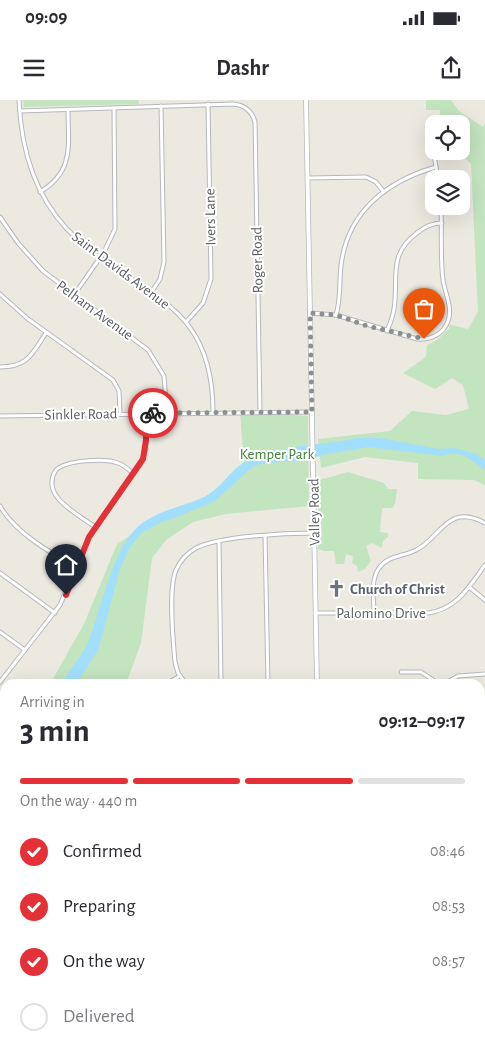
<!DOCTYPE html>
<meta charset="utf-8">
<style>
body{margin:0;font-family:"Alegreya Sans",sans-serif;background:#f2f2f3;color:#2b2b33;height:100vh;display:flex;flex-direction:column;font-size:19px;white-space:nowrap}
*{box-sizing:border-box;margin:0}
p{font-size:16px;color:#7c7c81}
.icon{flex:none;width:28px;height:28px;fill:none;stroke:currentColor;stroke-width:2;stroke-linecap:round;stroke-linejoin:round}
.map{position:relative;flex:1;overflow:hidden}
.drawer{position:absolute;left:0px;top:579px;width:485px;height:376px;display:flex;flex-direction:column;background:#fff;border-radius:15px 15px 0 0;box-shadow:0 5px 20px #0002}
.drawer>*{flex:none}
.controls{position:absolute;left:425px;top:15px;display:grid;gap:10px}
.controls a{display:grid;place-items:center;width:45px;height:45px;border-radius:10px;background:#fff;box-shadow:0 5px 20px #0002;font-size:25px}
.pin{position:absolute;display:grid;place-items:center;width:42px;height:42px;color:#fff;margin:-51px -21px;border-radius:50% 50% 50% 0;rotate:-45deg;box-shadow:0 0 5px #0007}
.pin .icon{rotate:45deg}
.courier{position:absolute;display:grid;place-items:center;width:50px;height:50px;margin:-25px;border:4px solid #e33137;border-radius:50%;background:#fff;color:#222;box-shadow:0 1px 6px #0007}
.overview em{font-style:normal;font-weight:700}
.overview div{display:flex;flex-direction:column-reverse}
.overview{display:flex;align-items:center;justify-content:space-between;height:85px;padding:0 20px}
h1{font-size:32px;font-weight:700;line-height:38px}
.bar{display:grid;grid-template-columns:repeat(4,1fr);gap:8px 5px;align-content:center;height:60px;padding:0 20px}
.bar i{height:6px;border-radius:4px;background:#e1e1e2}
.bar .selected{background:#e33137}
.bar p{grid-column:span 4}
ol{padding:0 20px;list-style:none}
li{display:flex;align-items:center;gap:15px;height:55px}
li p{margin-inline-start:auto}
li .icon{padding:5px;border-radius:50%;background:#e33137;color:#fff;stroke-width:4}
li:last-child{color:#7c7c81}
li i{width:28px;height:28px;border:2px solid #e1e1e2;border-radius:50%}
.status{display:flex;justify-content:space-between;align-items:center;height:35px;padding:0 25px;background:#fff;direction:ltr}
.status svg{height:14px;fill:currentColor}
header{display:flex;justify-content:space-between;align-items:center;height:65px;padding:0 20px;background:#fff;font-size:22px;font-weight:700}
.map>svg:first-child{display:block}
.green{fill:#c2e4be}
.water{fill:#a2dffc}
.lines{fill:none;stroke-linecap:round;stroke-linejoin:round}
.stream{stroke:#a2dffc;stroke-width:1}
.minor-casing{stroke:#b4b8bc;stroke-width:5}
.tertiary-casing{stroke:#b4b8bc;stroke-width:5.5}
.secondary-casing{stroke:#b3b7bc;stroke-width:5.5}
.minor{stroke:#fff;stroke-width:3}
.tertiary{stroke:#fff;stroke-width:4}
.secondary{stroke:#fff;stroke-width:4}
.done{stroke:#8d8f8e;stroke-width:5;stroke-dasharray:0 9}
.route{stroke:#e33137;stroke-width:6}
.labels{text-anchor:middle;stroke-width:4;stroke-linejoin:round;paint-order:stroke}
.street-label{font-size:15px;fill:#5a5e62;stroke:#fff}
.park-label{font-size:15px;fill:#3c8337;stroke:#fff}
.worship-label{font-size:15px;font-weight:bold;fill:#5b616d;stroke:#fff;text-anchor:start}
</style>
<div class="status"><b>09:09</b><svg viewBox="0 0 49 12"><path d="M0 12V9h3v3zM5 12V6h3v6zM10 12V3h3v9zM15 12V0h3v12zM26 1h20v11H26zM47 4h2v5h-2z"/></svg></div>
<header><svg class="icon" aria-label="menu" viewBox="0 0 24 24"><path d="M4 6h16M4 12h16M4 18h16"/></svg>Dashr<svg class="icon" aria-label="share" viewBox="0 0 24 24"><path d="M12 15V3M7 8l5-5 5 5M5 13v7h14v-7"/></svg></header>
<div class="map">
<svg width="485" height="954" viewBox="0 0 485 954">
<rect width="100%" height="100%" fill="#ece9e1"/>
<g class="green">
<polygon points="23,0 138,0 139,4 24,7"/>
<polygon points="426,0 451,0 459,11 483,27 485,22 485,385 474,380 418,379 418,363 365,357 321,368 318,339 390,331 412,311 446,315 469,309 463,285 452,278 435,289 403,273 426,257 427,245 437,240 450,228 447,224 468,229 478,212 471,64 460,53 455,51 461,51 461,24 440,24 440,10 426,10"/>
<polygon points="240,312 308,316 309,406 226,414 193,422 166,440 152,458 141,543 126,584 50,584 84,524 117,444 153,421 215,393 244,365"/>
<path d="M348 372 384 383 388 389H397L395 404 392 408H382L380 432 388 433V437L383 441 382 448 372 443 366 446 371 461 365 469 358 472 357 466 352 463 353 456 346 454 344 464H336L334 451H324L318 449V379C329 379 338 374 348 372Z"/>
</g>
<path class="water" d="M357 338H380L439 349 454 348 476 354 485 360V370C472 361 460 348 443 356L368 347 322 355 307 360 259 364 251 368 215 401 172 419 163 421 141 433 130 447 120 469 98 550 76 584H63C69 568 82 557 88 542 101 510 111 458 132 433 149 412 179 408 202 398 222 389 230 368 249 360 282 344 322 346 357 338Z"/>
<g class="lines">
<polyline class="stream" points="0,608 5,611"/>
<defs>
<g id="minor">
<path d="M19 0C21 48 33 93 67 129 133 198 213 194 213 312"/>
<path d="M20 11 233 4C245 5 252 11 255 22L260 312"/>
<polyline points="433,49 438,79"/>
<polyline points="308,78 366,77 376,82 383,91"/>
<path d="M40 92C75 71 68 45 68 9"/>
<polyline points="0,117 18,143 43,171 148,250 164,276 167,313"/>
<polyline points="151,193 160,179 164,162 161,6"/>
<polyline points="0,194 28,219 113,280 119,291 120,313"/>
<polyline points="74,195 104,152 115,129 114,8"/>
<path d="M310 213 336 215 417 239C430 240 443 235 448 221 453 208 445 193 443 180 440 156 442 130 441 106"/>
<path d="M336 215C341 199 339 183 341 166 347 112 387 81 436 67"/>
<polyline points="186,222 203,203 211,179 208,4"/>
<path d="M387 231C390 224 393 216 394 209 399 179 387 155 417 133 424 127 432 123 442 123"/>
<path d="M0 267C28 267 32 254 46 233"/>
<polyline points="0,316 312,312"/>
<path d="M0 406C14 431 51 455 77 465"/>
<path d="M95 427C78 414 39 396 56 370 66 360 105 358 118 363 124 365 129 370 134 374"/>
<polyline points="265,436 268,584"/>
<polyline points="219,442 221,584"/>
<polyline points="0,473 55,513"/>
<polyline points="469,487 485,500"/>
<path d="M316 513H428C457 509 469 487 485 465"/>
<path d="M374 513C374 499 370 481 379 468 388 455 403 457 416 450 440 439 447 402 485 423"/>
<polyline points="0,532 25,550"/>
<polyline points="401,572 421,572 439,584"/>
<polyline points="0,582 60,505 89,437 140,365 146,349 145,313"/>
<polyline points="166,584 180,576"/>
<path d="M186 584 178 573 175 562C173 540 168 489 176 470 180 461 187 453 196 448 219 436 287 433 314 433"/>
<polyline points="444,584 458,576 485,574"/>
<polyline points="482,659 485,666"/>
<polyline points="480,693 485,689"/>
<polyline points="483,819 485,819"/>
</g>
<polyline id="tertiary" points="306,0 317,584"/>
<polyline id="secondary" points="0,950 485,951"/>
</defs>
<use href="#minor" class="minor-casing"/>
<use href="#tertiary" class="tertiary-casing"/>
<use href="#secondary" class="secondary-casing"/>
<use href="#minor" class="minor"/>
<use href="#tertiary" class="tertiary"/>
<use href="#secondary" class="secondary"/>
</g>
<g class="lines">
<polyline class="done" points="153,313 312,312 310,213 336,215 367,226 424,239"/>
<polyline class="route" points="66,495 89,437 143,359 146,340 145,313 153,313"/>
</g>
<defs>
<symbol id="church-bare" viewBox="-9 -9 18 18"><path d="M-1.2-6h2.4v3.5h3.3v2.4h-3.3V6h-2.4V-.1h-3.3v-2.4h3.3Z" fill="#6b7280" stroke="#fff" stroke-width="2.5" paint-order="stroke"/></symbol>
</defs>
<g fill-rule="evenodd">
<use href="#church-bare" x="324" y="476" width="25" height="25"/>
</g>
<g class="labels">
<g class="street-label">
<text transform="translate(210 117) rotate(-91)" y="5">Ivers Lane</text>
<text transform="translate(257 160) rotate(-91)" y="5">Roger Road</text>
<text transform="translate(121 170) rotate(37)" y="5">Saint Davids Avenue</text>
<text transform="translate(95 210) rotate(36)" y="5">Pelham Avenue</text>
<text transform="translate(81 314) rotate(-1)" y="5">Sinkler Road</text>
<text transform="translate(314 412) rotate(-91)" y="5">Valley Road</text>
<text x="381" y="518">Palomino Drive</text>
</g>
<g class="park-label">
<text x="277" y="359">Kemper Park</text>
</g>
<g class="worship-label">
<text x="350" y="494">Church of Christ</text>
</g>
</g>
</svg>
<div class="controls">
<a><svg class="icon" aria-label="locate" viewBox="0 0 24 24"><circle cx="12" cy="12" r="6"/><path d="M12 2v4M12 18v4M2 12h4M18 12h4"/></svg></a>
<a><svg class="icon" aria-label="layers" viewBox="0 0 24 24"><path d="M12 4l9 5-9 5-9-5zM3 14l9 5 9-5"/></svg></a>
</div>
<div class="pin" style="left:424px;top:239px;background:#ea580c"><svg class="icon" aria-label="bag" viewBox="0 0 24 24"><path d="M5 8h14l-1 12H6zM9 8a3 3 0 0 1 6 0"/></svg></div>
<div class="pin" style="left:66px;top:495px;background:#1f2937"><svg class="icon" aria-label="home" viewBox="0 0 24 24"><path d="M3 11l9-7 9 7M6 9v11h12V9"/></svg></div>
<div class="courier" style="left:153px;top:313px"><svg class="icon" aria-label="bike" viewBox="0 0 24 24"><circle cx="6" cy="16" r="4"/><circle cx="18" cy="16" r="4"/><path d="M6 16l4-8h5l3 8M10 8l3 8H6M13 5h3"/></svg></div>
<section class="drawer">
<div class="overview"><div><h1>3 min</h1><p>Arriving in</p></div><em>09:12–09:17</em></div>
<div class="bar"><i class="selected"></i><i class="selected"></i><i class="selected"></i><i></i><p>On the way · 440 m</p></div>
<ol>
<li><svg class="icon" aria-label="check" viewBox="0 0 24 24"><path d="M5 12l5 5 9-10"/></svg>Confirmed<p>08:46</p></li>
<li><svg class="icon" aria-label="check" viewBox="0 0 24 24"><path d="M5 12l5 5 9-10"/></svg>Preparing<p>08:53</p></li>
<li><svg class="icon" aria-label="check" viewBox="0 0 24 24"><path d="M5 12l5 5 9-10"/></svg>On the way<p>08:57</p></li>
<li><i></i>Delivered</li>
</ol>
</section>
</div>
